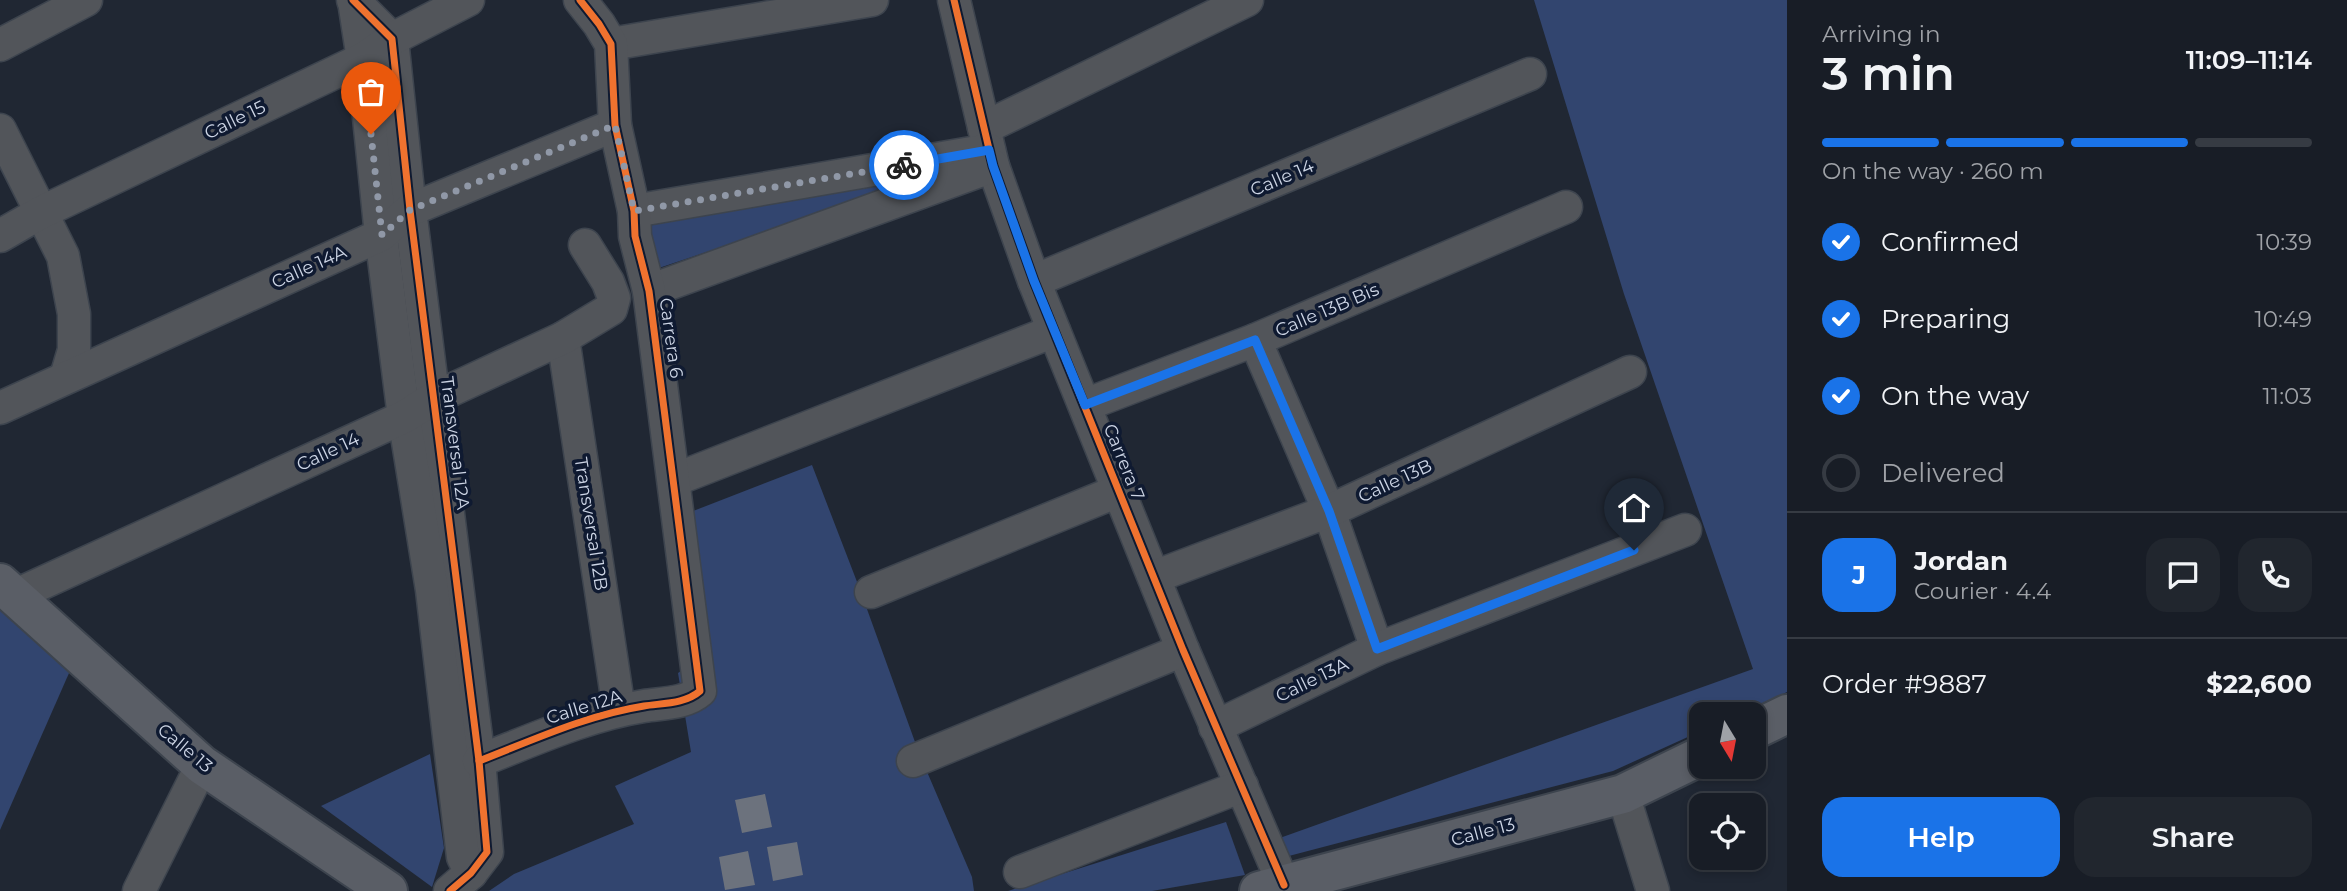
<!DOCTYPE html>
<meta charset="utf-8">
<style>
body{margin:0;font-family:Montserrat,sans-serif;background:#21262e;color:#f1f3f6;height:100vh;display:flex;flex-direction:column;font-size:26px;white-space:nowrap}
*{box-sizing:border-box;margin:0}
p{font-size:23px;color:#9fa2a7}
.icon{flex:none;width:38px;height:38px;fill:none;stroke:currentColor;stroke-width:2;stroke-linecap:round;stroke-linejoin:round}
.map{position:relative;flex:1;overflow:hidden}
.drawer{display:flex;flex-direction:column;background:#181d26;width:560px}
.drawer>*{flex:none}
.needle{width:46px;rotate:170deg}
.controls{position:absolute;left:1689px;top:702px;display:grid;gap:14px}
.controls a{display:grid;place-items:center;width:77px;height:77px;border-radius:14px;background:#181d26;box-shadow:0 4px 10px #0003,0 0 0 2px #363b43;font-size:35px}
.pin{position:absolute;display:grid;place-items:center;width:60px;height:60px;color:#fff;margin:-72px -30px;border-radius:50% 50% 50% 0;rotate:-45deg;box-shadow:0 0 7px #0007}
.pin .icon{rotate:45deg}
.courier{position:absolute;display:grid;place-items:center;width:70px;height:70px;margin:-35px;border:5px solid #1a73e8;border-radius:50%;background:#fff;color:#222;box-shadow:0 2px 9px #0007}
.head em{font-style:normal;font-weight:600}
.head div{display:flex;flex-direction:column-reverse}
.head{display:flex;align-items:center;justify-content:space-between;height:119px;padding:0 35px}
h1{font-size:46px;font-weight:600;line-height:52px}
.bar{display:grid;grid-template-columns:repeat(4,1fr);gap:10px 7px;align-content:center;height:84px;padding:0 35px}
.bar i{height:9px;border-radius:5px;background:#363b43}
.bar .on{background:#1a73e8}
.bar p{grid-column:span 4}
.line{display:flex;align-items:center;gap:18px;padding:0 35px;border-top:2px solid #363b43}
.line div{flex:1}
.round{display:grid;place-items:center;flex:none;width:74px;height:74px;border-radius:21px;background:#21262e}
ol{padding:0 35px;list-style:none}
li{display:flex;align-items:center;gap:21px;height:77px}
li p{margin-inline-start:auto}
li .icon{padding:7px;border-radius:50%;background:#1a73e8;color:#fff;stroke-width:4}
li:last-child{color:#9fa2a7}
li i{width:38px;height:38px;border:4px solid #363b43;border-radius:50%}
.action{display:flex;gap:14px;margin-top:auto;padding:14px 35px}
.action a{flex:1;height:80px;border-radius:21px;background:#1a73e8;color:#fff;font-size:28px;font-weight:600;line-height:80px;text-align:center}
.action a+a{background:#21262e;color:#f1f3f6}
main{display:flex;flex:1;min-height:0}
.map>svg:first-child{display:block}
.green{fill:#32456f}
.building{fill:#6c727d}
.lines{fill:none;stroke-linecap:round;stroke-linejoin:round}
.minor-casing{stroke:#3d444e;stroke-width:35}
.major-casing{stroke:#3d444e;stroke-width:42}
.minor{stroke:#52555a;stroke-width:32}
.major{stroke:#5a5e66;stroke-width:38}
.cycleway-casing{stroke:#0f1a31;stroke-width:11}
.cycleway{stroke:#ef722f;stroke-width:7}
.done{stroke:#9098a7;stroke-width:7;stroke-dasharray:0 12.6}
.route{stroke:#1a73e8;stroke-width:9}
.labels{text-anchor:middle;stroke-width:7;stroke-linejoin:round;paint-order:stroke}
.street-label{font-size:18px;fill:#cdd5e5;stroke:#0f1a31}
</style>
<main>
<div class="map">
<svg width="1787" height="891" viewBox="0 0 1787 891">
<rect width="100%" height="100%" fill="#202733"/>
<g class="green">
<polygon points="1534,0 1787,0 1787,692 1739,714 1701,714 1701,731 1613,771 1285,857 1277,839 1753,669 1624,294"/>
<polygon points="969,164 656,269 644,216"/>
<polygon points="812,465 859,587 919,753 972,877 974,891 489,891 514,874 634,824 615,786 691,752 678,673 706,653 688,513"/>
<polygon points="0,604 73,664 0,830"/>
<polygon points="430,754 444,848 432,887 321,806"/>
<polygon points="1226,822 1245,875 1152,891 1008,891"/>
</g>
<g class="building">
<polygon points="765,794 772,827 742,833 735,800"/>
<polygon points="797,842 803,875 773,881 767,847"/>
<polygon points="748,851 755,885 725,890 719,857"/>
</g>
<g class="lines">
<defs>
<g id="minor">
<polyline points="353,0 392,39 410,210 479,761 487,852 471,873 450,891"/>
<polyline points="954,0 993,166 1034,281 1183,650 1284,885"/>
<polyline points="354,1 363,59 381,235 404,417 432,590 463,857 471,873"/>
<polyline points="611,44 872,0"/>
<polyline points="0,45 86,0"/>
<polyline points="984,128 1247,0"/>
<polyline points="0,130 63,256 74,314 74,350 66,377"/>
<polyline points="634,211 989,150"/>
<polyline points="0,236 40,213 363,59 392,39 468,0"/>
<polyline points="1034,281 1530,74"/>
<polyline points="649,291 993,166"/>
<polyline points="563,338 619,710"/>
<polyline points="1255,340 1329,511 1377,649"/>
<polyline points="1085,405 1255,340 1566,207"/>
<polyline points="0,408 381,235 410,210 615,125"/>
<polyline points="674,480 1054,331"/>
<polyline points="1154,577 1329,511 1630,372"/>
<polyline points="871,592 1118,491"/>
<polyline points="14,596 404,417 434,398 563,338 611,309 614,298 608,282 585,245"/>
<polyline points="1215,727 1377,649 1685,530"/>
<path d="M479 761C533 740 587 715 644 706 663 703 685 704 700 691L649 291 635 236 634 211 615 125 611 44 599 24 580 0"/>
<polyline points="913,761 1183,650"/>
<polyline points="1623,794 1653,891"/>
<polyline points="1020,872 1242,786"/>
<polyline points="139,891 202,765"/>
</g>
<g id="major">
<polyline points="0,583 202,765 388,891"/>
<polyline points="1754,730 1787,714"/>
<polyline points="1259,891 1623,794 1701,756"/>
</g>
</defs>
<use href="#minor" class="minor-casing"/>
<use href="#major" class="major-casing"/>
<use href="#minor" class="minor"/>
<use href="#major" class="major"/>
<defs>
<g id="cycleway">
<polyline points="353,0 392,39 410,210 479,761 487,852 471,873 450,891"/>
<polyline points="954,0 993,166 1034,281 1183,650 1284,885"/>
<path d="M479 761C533 740 587 715 644 706 663 703 685 704 700 691L649 291 635 236 634 211 615 125 611 44 599 24 580 0"/>
</g>
</defs>
<use href="#cycleway" class="cycleway-casing"/>
<use href="#cycleway" class="cycleway"/>
</g>
<g class="lines">
<polyline class="done" points="371,134 382,235 410,210 615,125 634,211 904,165"/>
<polyline class="route" points="904,165 989,150 993,166 1034,281 1085,405 1255,340 1329,511 1377,649 1634,550"/>
</g>
<g class="labels">
<g class="street-label">
<text transform="translate(235 120) rotate(-26)" y="6">Calle 15</text>
<text transform="translate(1282 178) rotate(-23)" y="6">Calle 14</text>
<text transform="translate(309 267) rotate(-24)" y="6">Calle 14A</text>
<text transform="translate(1327 310) rotate(-23)" y="6">Calle 13B Bis</text>
<text transform="translate(671 338) rotate(82)" y="6">Carrera 6</text>
<text transform="translate(455 443) rotate(83)" y="6">Transversal 12A</text>
<text transform="translate(328 452) rotate(-25)" y="6">Calle 14</text>
<text transform="translate(1124 462) rotate(68)" y="6">Carrera 7</text>
<text transform="translate(1395 481) rotate(-25)" y="6">Calle 13B</text>
<text transform="translate(591 524) rotate(81)" y="6">Transversal 12B</text>
<text transform="translate(1312 680) rotate(-26)" y="6">Calle 13A</text>
<text transform="translate(584 707) rotate(-17)" y="6">Calle 12A</text>
<text transform="translate(185 748) rotate(40)" y="6">Calle 13</text>
<text transform="translate(1483 832) rotate(-15)" y="6">Calle 13</text>
</g>
</g>
</svg>
<div class="controls">
<a><svg class="needle" viewBox="-14 -14 28 28"><path d="M0-13l5 13h-10z" fill="#e53935"/><path d="M0 13l5-13h-10z" fill="#9fa2a7"/></svg></a>
<a><svg class="icon" aria-label="locate" viewBox="0 0 24 24"><circle cx="12" cy="12" r="6"/><path d="M12 2v4M12 18v4M2 12h4M18 12h4"/></svg></a>
</div>
<div class="pin" style="left:371px;top:134px;background:#ea580c"><svg class="icon" aria-label="bag" viewBox="0 0 24 24"><path d="M5 8h14l-1 12H6zM9 8a3 3 0 0 1 6 0"/></svg></div>
<div class="pin" style="left:1634px;top:550px;background:#1f2937"><svg class="icon" aria-label="home" viewBox="0 0 24 24"><path d="M3 11l9-7 9 7M6 9v11h12V9"/></svg></div>
<div class="courier" style="left:904px;top:165px"><svg class="icon" aria-label="bike" viewBox="0 0 24 24"><circle cx="6" cy="16" r="4"/><circle cx="18" cy="16" r="4"/><path d="M6 16l4-8h5l3 8M10 8l3 8H6M13 5h3"/></svg></div>
</div>
<section class="drawer">
<div class="head"><div><h1>3 min</h1><p>Arriving in</p></div><em>11:09–11:14</em></div>
<div class="bar"><i class="on"></i><i class="on"></i><i class="on"></i><i></i><p>On the way · 260 m</p></div>
<ol>
<li><svg class="icon" aria-label="check" viewBox="0 0 24 24"><path d="M5 12l5 5 9-10"/></svg>Confirmed<p>10:39</p></li>
<li><svg class="icon" aria-label="check" viewBox="0 0 24 24"><path d="M5 12l5 5 9-10"/></svg>Preparing<p>10:49</p></li>
<li><svg class="icon" aria-label="check" viewBox="0 0 24 24"><path d="M5 12l5 5 9-10"/></svg>On the way<p>11:03</p></li>
<li><i></i>Delivered</li>
</ol>
<div class="line" style="height:126px"><b class="round" style="background:#1a73e8;color:#fff">J</b><div><b>Jordan</b><p>Courier · 4.4</p></div><a class="round"><svg class="icon" aria-label="chat" viewBox="0 0 24 24"><path d="M4 5h16v11H9l-5 4z"/></svg></a><a class="round"><svg class="icon" aria-label="phone" viewBox="0 0 24 24"><path d="M5 4h4l2 5-3 2q2 4 5 5l2-3 5 2v4C11 20 4 13 5 4z"/></svg></a></div>
<div class="line" style="height:91px"><div>Order #9887</div><b>$22,600</b></div>
<div class="action"><a>Help</a><a>Share</a></div>
</section>
</main>
